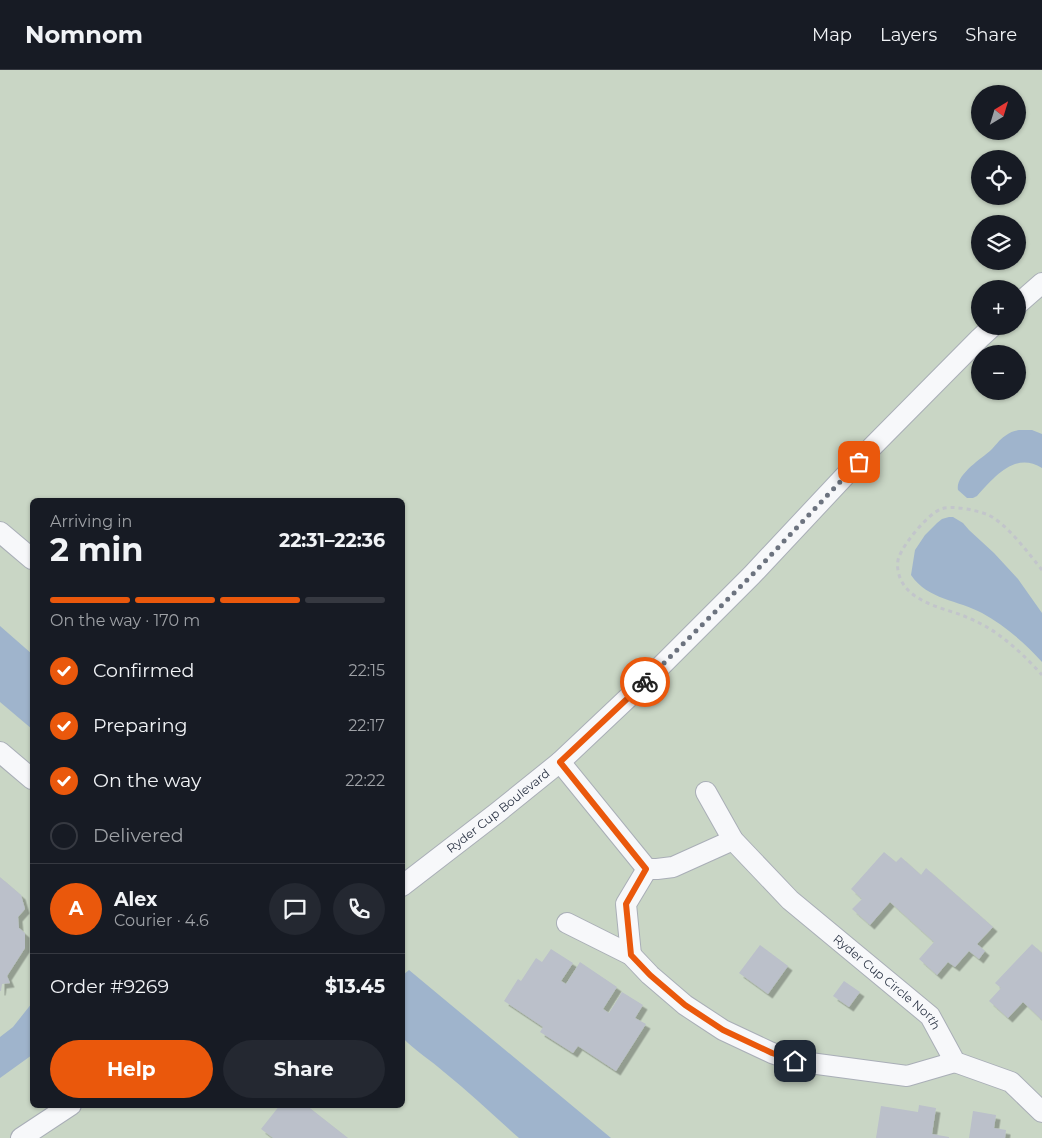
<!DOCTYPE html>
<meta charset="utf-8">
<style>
body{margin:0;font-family:Montserrat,sans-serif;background:#242831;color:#f1f3f6;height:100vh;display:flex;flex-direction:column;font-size:19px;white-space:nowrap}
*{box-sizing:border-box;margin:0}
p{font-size:16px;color:#9ea1a6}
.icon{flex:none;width:28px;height:28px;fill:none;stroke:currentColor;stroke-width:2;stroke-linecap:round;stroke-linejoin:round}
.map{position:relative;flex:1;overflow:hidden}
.side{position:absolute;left:30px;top:428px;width:375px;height:610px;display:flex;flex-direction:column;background:#171b24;border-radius:8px;box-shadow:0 1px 4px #0004}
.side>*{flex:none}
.needle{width:32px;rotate:38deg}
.fabs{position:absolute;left:971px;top:15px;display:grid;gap:10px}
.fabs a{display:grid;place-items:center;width:55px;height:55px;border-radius:50%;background:#171b24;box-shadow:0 1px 4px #0004;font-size:25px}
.pin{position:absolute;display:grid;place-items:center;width:42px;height:42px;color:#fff;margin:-21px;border-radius:10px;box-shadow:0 2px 8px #0006}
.courier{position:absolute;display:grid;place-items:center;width:50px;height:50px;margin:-25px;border:4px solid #ea580c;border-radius:50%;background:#fff;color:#222;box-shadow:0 1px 6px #0007}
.headline em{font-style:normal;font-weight:700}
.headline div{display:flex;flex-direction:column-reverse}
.headline{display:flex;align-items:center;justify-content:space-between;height:85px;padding:0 20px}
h1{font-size:32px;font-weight:700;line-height:38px}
.bar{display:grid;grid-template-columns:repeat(4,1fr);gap:8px 5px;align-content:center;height:60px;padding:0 20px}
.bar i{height:6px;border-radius:4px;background:#363941}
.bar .current{background:#ea580c}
.bar p{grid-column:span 4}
.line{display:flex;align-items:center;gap:12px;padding:0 20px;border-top:1px solid #363941}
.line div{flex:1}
.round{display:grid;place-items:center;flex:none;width:52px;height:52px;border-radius:26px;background:#242831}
ol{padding:0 20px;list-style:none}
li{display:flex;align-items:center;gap:15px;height:55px}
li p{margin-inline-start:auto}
li .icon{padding:5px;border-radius:50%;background:#ea580c;color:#fff;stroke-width:4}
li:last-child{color:#9ea1a6}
li i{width:28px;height:28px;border:2px solid #363941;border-radius:50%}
.cta{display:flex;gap:10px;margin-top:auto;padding:10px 20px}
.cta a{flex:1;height:58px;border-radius:30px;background:#ea580c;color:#fff;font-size:20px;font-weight:700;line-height:58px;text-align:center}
.cta a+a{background:#242831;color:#f1f3f6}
header{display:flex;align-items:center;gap:30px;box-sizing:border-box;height:70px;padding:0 25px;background:#171b24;border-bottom:1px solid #363941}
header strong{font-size:24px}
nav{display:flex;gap:28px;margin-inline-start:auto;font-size:18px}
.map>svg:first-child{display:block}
.green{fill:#c9d6c5;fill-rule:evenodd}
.water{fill:#9fb4cc}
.building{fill:#bbc0ca;filter:url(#shadow)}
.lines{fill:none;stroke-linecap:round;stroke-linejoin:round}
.street-casing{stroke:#a9aeb7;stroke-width:22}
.path{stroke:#c2c5cb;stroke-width:3;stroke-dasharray:4 4;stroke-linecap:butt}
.street{stroke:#f7f8fa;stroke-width:20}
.done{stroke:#6c737f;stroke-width:5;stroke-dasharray:0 9}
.route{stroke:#ea580c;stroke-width:6}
.labels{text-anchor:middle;stroke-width:4;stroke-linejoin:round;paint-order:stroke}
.street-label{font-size:12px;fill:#2b3445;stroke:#f4f6f9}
</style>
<header>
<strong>Nomnom</strong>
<nav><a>Map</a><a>Layers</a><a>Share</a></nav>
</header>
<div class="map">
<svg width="1042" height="1068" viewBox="0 0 1042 1068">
<defs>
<filter id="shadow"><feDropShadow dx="4.5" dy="4.5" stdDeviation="0" flood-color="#0004"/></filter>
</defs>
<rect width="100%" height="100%" fill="#e4e7ec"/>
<path class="green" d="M0 0H1042V1068H0ZM980 24H1018V61H980ZM980 89H1018V126H980ZM980 154H1018V191H980ZM980 219H1018V256H980ZM980 284H1018V321H980ZM32 430H402V1035H32Z"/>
<g class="water">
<path d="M1019 360H1032L1042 364V398C1014 381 994 408 977 426L973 428H967L958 420C955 405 981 389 991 380 996 375 999 370 1005 366 1010 362 1014 361 1019 360Z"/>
<path d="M949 447H953L963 453 969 460 994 483 1018 509 1042 543V592C1025 573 1004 555 982 543 958 530 928 530 911 505L915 480 925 465 937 453 942 449Z"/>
<polygon points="0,556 32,584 32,659 0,632"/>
<path d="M409 900 611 1068H519C494 1046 470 1023 444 1002 431 990 415 981 403 968V905Z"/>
<polygon points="32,933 32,985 0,1008 0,967 13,957"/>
</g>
<g class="building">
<polygon points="884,782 896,792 901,787 921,805 926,798 993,857 977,874 985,881 979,889 969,881 955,897 948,892 937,905 919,889 934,872 890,832 870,855 852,839 862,829 851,819"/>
<polygon points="0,807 21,825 25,839 18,847 19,858 25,863 25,878 7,906 10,913 2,914 1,921 0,921"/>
<polygon points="1032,874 1042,883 1042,950 1023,932 1008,948 989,931 1001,918 995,913"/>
<polygon points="760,875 788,896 768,924 739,903"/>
<polygon points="551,879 573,893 561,911 566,914 580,892 617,917 603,939 609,943 622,922 643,935 635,948 646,954 616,1001 578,976 573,983 540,962 543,957 504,931 518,909 521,911 536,888 542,892"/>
<polygon points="844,911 860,922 849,937 833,926"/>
<polygon points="280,1035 306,1035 348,1068 273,1068 261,1059"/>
<polygon points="919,1035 936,1038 932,1064 949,1067 949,1068 876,1068 881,1036 918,1042"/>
<polygon points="973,1041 996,1045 994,1058 1006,1060 1005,1068 969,1068"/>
</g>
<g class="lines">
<defs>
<g id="street">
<polyline points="1018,234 1042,213"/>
<polyline points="0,462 32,489"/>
<polyline points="0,682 32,709"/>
<polyline points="560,692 647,799"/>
<path id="s1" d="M706 722 733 770 790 830 930 946 955 992 1011 1012 1042 1042"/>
<polyline points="647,799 657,799 673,797 733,770"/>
<path id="s2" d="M402 816 498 742 560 692 649 608 752 505 872 377 980 268 993 256"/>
<polyline points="567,853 631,885 650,905 685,935 723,960 772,983 795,991 907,1006 955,992"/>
<polyline points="631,885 626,834 647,799"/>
<polyline points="21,1068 71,1035"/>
</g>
</defs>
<use href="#street" class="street-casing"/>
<path class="path" d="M1042 500C1029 484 1005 451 986 444 975 440 952 435 941 439 928 444 904 473 899 487 896 494 898 505 902 512 914 533 943 538 964 546 971 549 978 552 985 556 1006 568 1026 587 1042 605"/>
<use href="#street" class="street"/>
</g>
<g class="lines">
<polyline class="done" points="645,612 752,505 859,392"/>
<polyline class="route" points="645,612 560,692 646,799 626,834 631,885 650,905 685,935 723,960 772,983 795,991"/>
</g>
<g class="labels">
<g class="street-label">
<text dy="4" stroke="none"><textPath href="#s2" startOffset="122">Ryder Cup Boulevard</textPath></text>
<text dy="4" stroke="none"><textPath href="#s1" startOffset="265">Ryder Cup Circle North</textPath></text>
</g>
</g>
</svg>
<div class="fabs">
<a><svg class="needle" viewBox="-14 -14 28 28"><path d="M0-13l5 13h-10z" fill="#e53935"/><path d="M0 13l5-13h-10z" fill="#9ea1a6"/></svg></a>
<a><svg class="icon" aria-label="locate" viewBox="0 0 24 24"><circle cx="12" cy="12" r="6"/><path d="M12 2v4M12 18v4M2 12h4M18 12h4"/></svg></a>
<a><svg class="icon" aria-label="layers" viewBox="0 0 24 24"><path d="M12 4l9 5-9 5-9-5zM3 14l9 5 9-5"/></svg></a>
<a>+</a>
<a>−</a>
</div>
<div class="pin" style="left:859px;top:392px;background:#ea580c"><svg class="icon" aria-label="bag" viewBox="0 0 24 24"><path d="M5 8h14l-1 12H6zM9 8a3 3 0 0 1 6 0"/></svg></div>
<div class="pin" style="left:795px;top:991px;background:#1f2937"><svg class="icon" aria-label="home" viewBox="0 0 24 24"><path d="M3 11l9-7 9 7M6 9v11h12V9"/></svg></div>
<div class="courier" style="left:645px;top:612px"><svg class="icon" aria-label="bike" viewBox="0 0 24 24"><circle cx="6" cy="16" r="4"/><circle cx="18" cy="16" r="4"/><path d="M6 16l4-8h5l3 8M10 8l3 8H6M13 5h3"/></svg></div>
<section class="side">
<div class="headline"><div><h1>2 min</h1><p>Arriving in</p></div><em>22:31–22:36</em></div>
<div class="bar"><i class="current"></i><i class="current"></i><i class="current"></i><i></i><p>On the way · 170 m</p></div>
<ol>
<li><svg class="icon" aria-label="check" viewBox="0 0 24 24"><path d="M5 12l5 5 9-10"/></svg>Confirmed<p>22:15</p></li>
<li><svg class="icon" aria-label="check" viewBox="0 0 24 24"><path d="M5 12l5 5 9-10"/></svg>Preparing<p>22:17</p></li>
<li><svg class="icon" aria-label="check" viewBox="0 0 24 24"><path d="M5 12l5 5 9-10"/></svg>On the way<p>22:22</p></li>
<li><i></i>Delivered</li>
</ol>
<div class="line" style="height:90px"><b class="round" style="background:#ea580c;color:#fff">A</b><div><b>Alex</b><p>Courier · 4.6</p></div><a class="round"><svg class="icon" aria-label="chat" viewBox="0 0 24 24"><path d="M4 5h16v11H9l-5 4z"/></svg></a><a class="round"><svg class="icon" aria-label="phone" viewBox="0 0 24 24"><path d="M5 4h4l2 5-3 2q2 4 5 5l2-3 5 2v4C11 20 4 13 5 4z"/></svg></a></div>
<div class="line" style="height:65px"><div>Order #9269</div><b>$13.45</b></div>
<div class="cta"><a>Help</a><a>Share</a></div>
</section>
</div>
